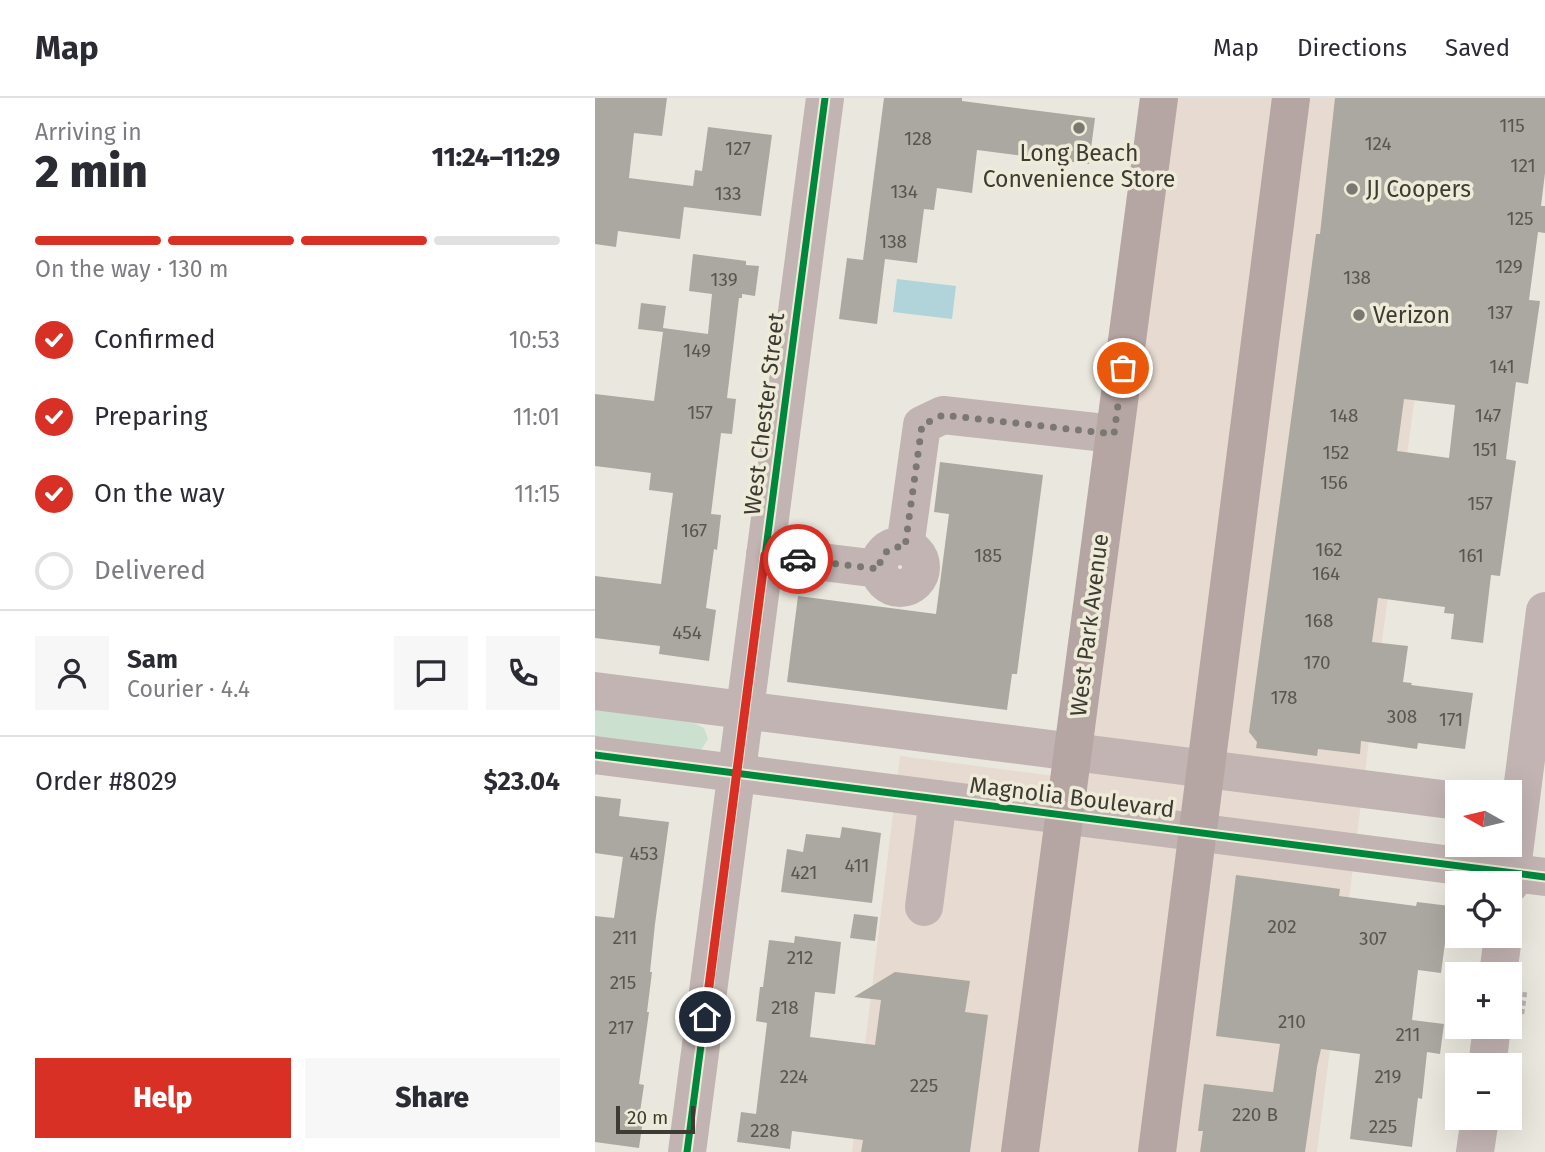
<!DOCTYPE html>
<meta charset="utf-8">
<style>
body{margin:0;font-family:"Fira Sans",sans-serif;background:#f7f7f7;color:#2b2b33;height:100vh;display:flex;flex-direction:column;font-size:26px;white-space:nowrap}
*{box-sizing:border-box;margin:0}
p{font-size:23px;color:#7c7c81}
.icon{flex:none;width:38px;height:38px;fill:none;stroke:currentColor;stroke-width:2;stroke-linecap:round;stroke-linejoin:round}
.map{position:relative;flex:1;overflow:hidden}
.side{display:flex;flex-direction:column;background:#fff;width:595px}
.side>*{flex:none}
.needle{width:46px;rotate:278deg}
.fabs{position:absolute;left:850px;top:682px;display:grid;gap:14px}
.fabs a{display:grid;place-items:center;width:77px;height:77px;border-radius:0px;background:#fff;box-shadow:0 7px 28px #0002;font-size:35px}
.scale{position:absolute;left:21px;bottom:18px;width:79px;box-sizing:border-box;padding-left:7px;border:4px solid #3d3b34;border-top:0;font-size:19px;line-height:24px;white-space:nowrap;color:#3d3b34;-webkit-text-stroke:5px #efebd9;paint-order:stroke}
.pin{position:absolute;display:grid;place-items:center;width:60px;height:60px;color:#fff;margin:-30px;border:4px solid #fff;border-radius:50%;box-shadow:0 2px 7px #0007}
.courier{position:absolute;display:grid;place-items:center;width:70px;height:70px;margin:-35px;border:5px solid #d93025;border-radius:50%;background:#fff;color:#222;box-shadow:0 2px 9px #0007}
.summary em{font-style:normal;font-weight:800}
.summary div{display:flex;flex-direction:column-reverse}
.summary{display:flex;align-items:center;justify-content:space-between;height:119px;padding:0 35px}
h1{font-size:46px;font-weight:800;line-height:52px}
.bar{display:grid;grid-template-columns:repeat(4,1fr);gap:10px 7px;align-content:center;height:84px;padding:0 35px}
.bar i{height:9px;border-radius:5px;background:#e1e1e2}
.bar .selected{background:#d93025}
.bar p{grid-column:span 4}
.line{display:flex;align-items:center;gap:18px;padding:0 35px;border-top:2px solid #e1e1e2}
.line div{flex:1}
.round{display:grid;place-items:center;flex:none;width:74px;height:74px;border-radius:0px;background:#f7f7f7}
ol{padding:0 35px;list-style:none}
li{display:flex;align-items:center;gap:21px;height:77px}
li p{margin-inline-start:auto}
li .icon{padding:7px;border-radius:50%;background:#d93025;color:#fff;stroke-width:4}
li:last-child{color:#7c7c81}
li i{width:38px;height:38px;border:4px solid #e1e1e2;border-radius:50%}
.button{display:flex;gap:14px;margin-top:auto;padding:14px 35px}
.button a{flex:1;height:80px;border-radius:0px;background:#d93025;color:#fff;font-size:28px;font-weight:800;line-height:80px;text-align:center}
.button a+a{background:#f7f7f7;color:#2b2b33}
header{display:flex;align-items:center;gap:42px;box-sizing:border-box;height:98px;padding:0 35px;background:#fff;border-bottom:2px solid #e1e1e2}
header strong{font-size:33px}
nav{display:flex;gap:38px;margin-inline-start:auto;font-size:24px}
main{display:flex;flex:1;min-height:0}
.map>svg:first-child{display:block}
.commercial{fill:#e7dad0}
.green{fill:#cce0d0}
.water{fill:#b0d4d9}
.building{fill:#aaa8a0;fill-rule:evenodd}
.lines{fill:none;stroke-linecap:round;stroke-linejoin:round}
.path{stroke:#bbb2b0;stroke-width:4.5;stroke-dasharray:5 3.5;stroke-linecap:butt}
.minor{stroke:#c2b4b3;stroke-width:38}
.highway{stroke:#b6a6a3;stroke-width:38}
.cycleway-casing{stroke:#efebd9;stroke-width:11}
.cycleway{stroke:#00873e;stroke-width:7}
.done{stroke:#7a7870;stroke-width:7;stroke-dasharray:0 12.6}
.route{stroke:#d93025;stroke-width:9}
.poi-dot{fill:#7a7870;stroke:#efebd9;stroke-width:2.5}
.labels{text-anchor:middle;stroke-width:7;stroke-linejoin:round;paint-order:stroke}
.number-label{font-size:19px;fill:#58564f}
.poi-label{font-size:23px;fill:#3d3b34;stroke:#efebd9;text-anchor:start}
.street-label{font-size:23px;fill:#3d3b34;stroke:#efebd9}
</style>
<header>
<strong>Map</strong>
<nav><a>Map</a><a>Directions</a><a>Saved</a></nav>
</header>
<main>
<section class="side">
<div class="summary"><div><h1>2 min</h1><p>Arriving in</p></div><em>11:24–11:29</em></div>
<div class="bar"><i class="selected"></i><i class="selected"></i><i class="selected"></i><i></i><p>On the way · 130 m</p></div>
<ol>
<li><svg class="icon" aria-label="check" viewBox="0 0 24 24"><path d="M5 12l5 5 9-10"/></svg>Confirmed<p>10:53</p></li>
<li><svg class="icon" aria-label="check" viewBox="0 0 24 24"><path d="M5 12l5 5 9-10"/></svg>Preparing<p>11:01</p></li>
<li><svg class="icon" aria-label="check" viewBox="0 0 24 24"><path d="M5 12l5 5 9-10"/></svg>On the way<p>11:15</p></li>
<li><i></i>Delivered</li>
</ol>
<div class="line" style="height:126px"><a class="round"><svg class="icon" aria-label="person" viewBox="0 0 24 24"><circle cx="12" cy="8" r="4"/><path d="M4 21q1-7 8-7t8 7"/></svg></a><div><b>Sam</b><p>Courier · 4.4</p></div><a class="round"><svg class="icon" aria-label="chat" viewBox="0 0 24 24"><path d="M4 5h16v11H9l-5 4z"/></svg></a><a class="round"><svg class="icon" aria-label="phone" viewBox="0 0 24 24"><path d="M5 4h4l2 5-3 2q2 4 5 5l2-3 5 2v4C11 20 4 13 5 4z"/></svg></a></div>
<div class="line" style="height:91px"><div>Order #8029</div><b>$23.04</b></div>
<div class="button"><a>Help</a><a>Share</a></div>
</section>
<div class="map">
<svg width="950" height="1054" viewBox="0 0 950 1054">
<rect width="100%" height="100%" fill="#eae8de"/>
<polygon class="commercial" points="557,0 860,0 781,587 722,1054 257,1054 305,658 467,679"/>
<polygon class="green" points="0,612 99,625 109,630 113,641 106,652 0,642"/>
<polygon class="water" points="302,181 361,188 357,221 298,214"/>
<g class="building">
<polygon points="0,0 72,0 67,38 39,35 34,80 98,88 100,72 107,73 113,29 177,37 166,118 89,109 85,141 23,133 21,149 0,146"/>
<polygon points="289,0 367,0 367,3 500,20 494,66 382,52 377,95 342,90 339,112 329,111 322,165 290,161 282,226 244,221 252,160 268,162"/>
<path d="M740 0H950V75L946 108H950V135L943 134 934 202 945 203 933 286 921 284 911 361 921 363 905 478 896 477 888 545 856 541 859 516 849 515 850 509 783 500 777 544 813 548 808 584 817 585 816 587 878 595 870 651 823 645 822 651 766 643 765 656 723 651 722 658 661 650 662 644 654 634 721 136H725ZM809 301 860 307 854 360 802 353Z"/>
<polygon points="98,156 151,163 151,167 164,168 160,198 147,196 147,200 144,200 132,300 141,301 137,336 126,335 116,416 126,417 122,452 119,451 111,510 121,512 114,563 64,556 65,548 0,540 0,478 66,486 78,395 54,392 56,375 0,368 0,296 59,303 68,234 43,231 46,205 71,208 68,230 113,236 117,196 94,193"/>
<polygon points="345,364 448,377 422,576 417,576 412,612 192,584 203,498 341,516 354,416 339,414"/>
<polygon points="0,698 26,701 24,718 74,724 60,826 55,874 57,874 52,914 54,914 44,986 49,987 45,1014 49,1015 44,1050 0,1044 0,818 19,820 28,759 0,755"/>
<polygon points="247,729 286,735 277,805 186,794 192,751 208,754 211,736 245,740"/>
<polygon points="641,777 745,791 744,798 821,808 822,804 855,808 846,875 823,872 817,922 849,926 845,956 832,954 827,1001 823,1000 817,1049 755,1041 765,956 726,951 722,969 710,1054 605,1054 608,1033 603,1033 609,986 678,994 685,946 621,938"/>
<polygon points="259,816 283,819 280,843 255,840"/>
<polygon points="200,838 246,844 240,896 220,894 215,939 280,947 286,902 259,899 300,874 375,883 370,914 393,917 375,1054 266,1054 268,1042 197,1033 195,1051 142,1044 146,1014 161,1016 172,925 161,923 165,889 168,889 174,842 199,845"/>
</g>
<g class="lines">
<g class="path">
<polyline points="927,916 930,894"/>
<polyline points="915,1010 918,988"/>
</g>
<g class="minor">
<circle cx="305" cy="469" r="21"/>
<polyline points="310,449 327,327 348,317 519,336"/>
<polyline points="170,457 284,471"/>
<polyline points="0,593 863,703"/>
<polyline points="0,657 950,779"/>
<polyline points="915,786 950,513"/>
<polyline points="329,809 343,701"/>
<polyline points="903,877 908,838"/>
<polyline points="892,968 897,929"/>
<polyline points="92,1054 230,0"/>
<polyline points="880,1054 885,1020"/>
</g>
<g class="highway">
<polyline points="425,1054 564,0"/>
<polyline points="562,1054 696,0"/>
</g>
<defs>
<g id="cycleway">
<polyline points="0,657 950,779"/>
<polyline points="92,1054 230,0"/>
</g>
</defs>
<use href="#cycleway" class="cycleway-casing"/>
<use href="#cycleway" class="cycleway"/>
</g>
<g class="lines">
<path class="done" d="M203 461 284 471C285 456 295 447 310 449L327 327 348 317 519 336 528 270"/>
<polyline class="route" points="110,919 170,457 203,461"/>
</g>
<g class="poi-dot">
<circle cx="484" cy="30" r="7"/>
<circle cx="757" cy="91" r="7"/>
<circle cx="764" cy="217" r="7"/>
</g>
<g class="labels">
<g class="number-label">
<text x="917" y="34">115</text>
<text x="323" y="47">128</text>
<text x="783" y="52">124</text>
<text x="143" y="57">127</text>
<text x="928" y="74">121</text>
<text x="309" y="100">134</text>
<text x="133" y="102">133</text>
<text x="925" y="127">125</text>
<text x="298" y="150">138</text>
<text x="914" y="175">129</text>
<text x="762" y="186">138</text>
<text x="129" y="188">139</text>
<text x="905" y="221">137</text>
<text x="102" y="259">149</text>
<text x="907" y="275">141</text>
<text x="105" y="321">157</text>
<text x="749" y="324">148</text>
<text x="893" y="324">147</text>
<text x="890" y="358">151</text>
<text x="741" y="361">152</text>
<text x="739" y="391">156</text>
<text x="885" y="412">157</text>
<text x="99" y="439">167</text>
<text x="734" y="458">162</text>
<text x="393" y="464">185</text>
<text x="876" y="464">161</text>
<text x="731" y="482">164</text>
<text x="724" y="529">168</text>
<text x="92" y="541">454</text>
<text x="722" y="571">170</text>
<text x="689" y="606">178</text>
<text x="807" y="625">308</text>
<text x="856" y="628">171</text>
<text x="49" y="762">453</text>
<text x="262" y="774">411</text>
<text x="209" y="781">421</text>
<text x="687" y="835">202</text>
<text x="30" y="846">211</text>
<text x="778" y="847">307</text>
<text x="205" y="866">212</text>
<text x="28" y="891">215</text>
<text x="190" y="916">218</text>
<text x="697" y="930">210</text>
<text x="26" y="936">217</text>
<text x="813" y="943">211</text>
<text x="199" y="985">224</text>
<text x="793" y="985">219</text>
<text x="329" y="994">225</text>
<text x="660" y="1023">220 B</text>
<text x="788" y="1035">225</text>
<text x="170" y="1039">228</text>
</g>
<g class="poi-label">
<text x="484" y="63" text-anchor="middle">Long Beach<tspan x="484" dy="26">Convenience Store</tspan></text>
<text x="771" y="99">JJ Coopers</text>
<text x="778" y="225">Verizon</text>
</g>
<g class="street-label">
<text transform="translate(169 316) rotate(-83)" y="8">West Chester Street</text>
<text transform="translate(494 527) rotate(-83)" y="8">West Park Avenue</text>
<text transform="translate(477 699) rotate(7)" y="8">Magnolia Boulevard</text>
</g>
</g>
</svg>
<div class="fabs">
<a><svg class="needle" viewBox="-14 -14 28 28"><path d="M0-13l5 13h-10z" fill="#e53935"/><path d="M0 13l5-13h-10z" fill="#7c7c81"/></svg></a>
<a><svg class="icon" aria-label="locate" viewBox="0 0 24 24"><circle cx="12" cy="12" r="6"/><path d="M12 2v4M12 18v4M2 12h4M18 12h4"/></svg></a>
<a>+</a>
<a>−</a>
</div>
<div class="scale">20 m</div>
<div class="pin" style="left:528px;top:270px;background:#ea580c"><svg class="icon" aria-label="bag" viewBox="0 0 24 24"><path d="M5 8h14l-1 12H6zM9 8a3 3 0 0 1 6 0"/></svg></div>
<div class="pin" style="left:110px;top:919px;background:#1f2937"><svg class="icon" aria-label="home" viewBox="0 0 24 24"><path d="M3 11l9-7 9 7M6 9v11h12V9"/></svg></div>
<div class="courier" style="left:203px;top:461px"><svg class="icon" aria-label="car" viewBox="0 0 24 24"><path d="M5 17H2v-5l4-1 3-4h7l3 4 3 1v5h-3M9 17h6M6 11h13"/><circle cx="7" cy="17" r="2"/><circle cx="17" cy="17" r="2"/></svg></div>
</div>
</main>
